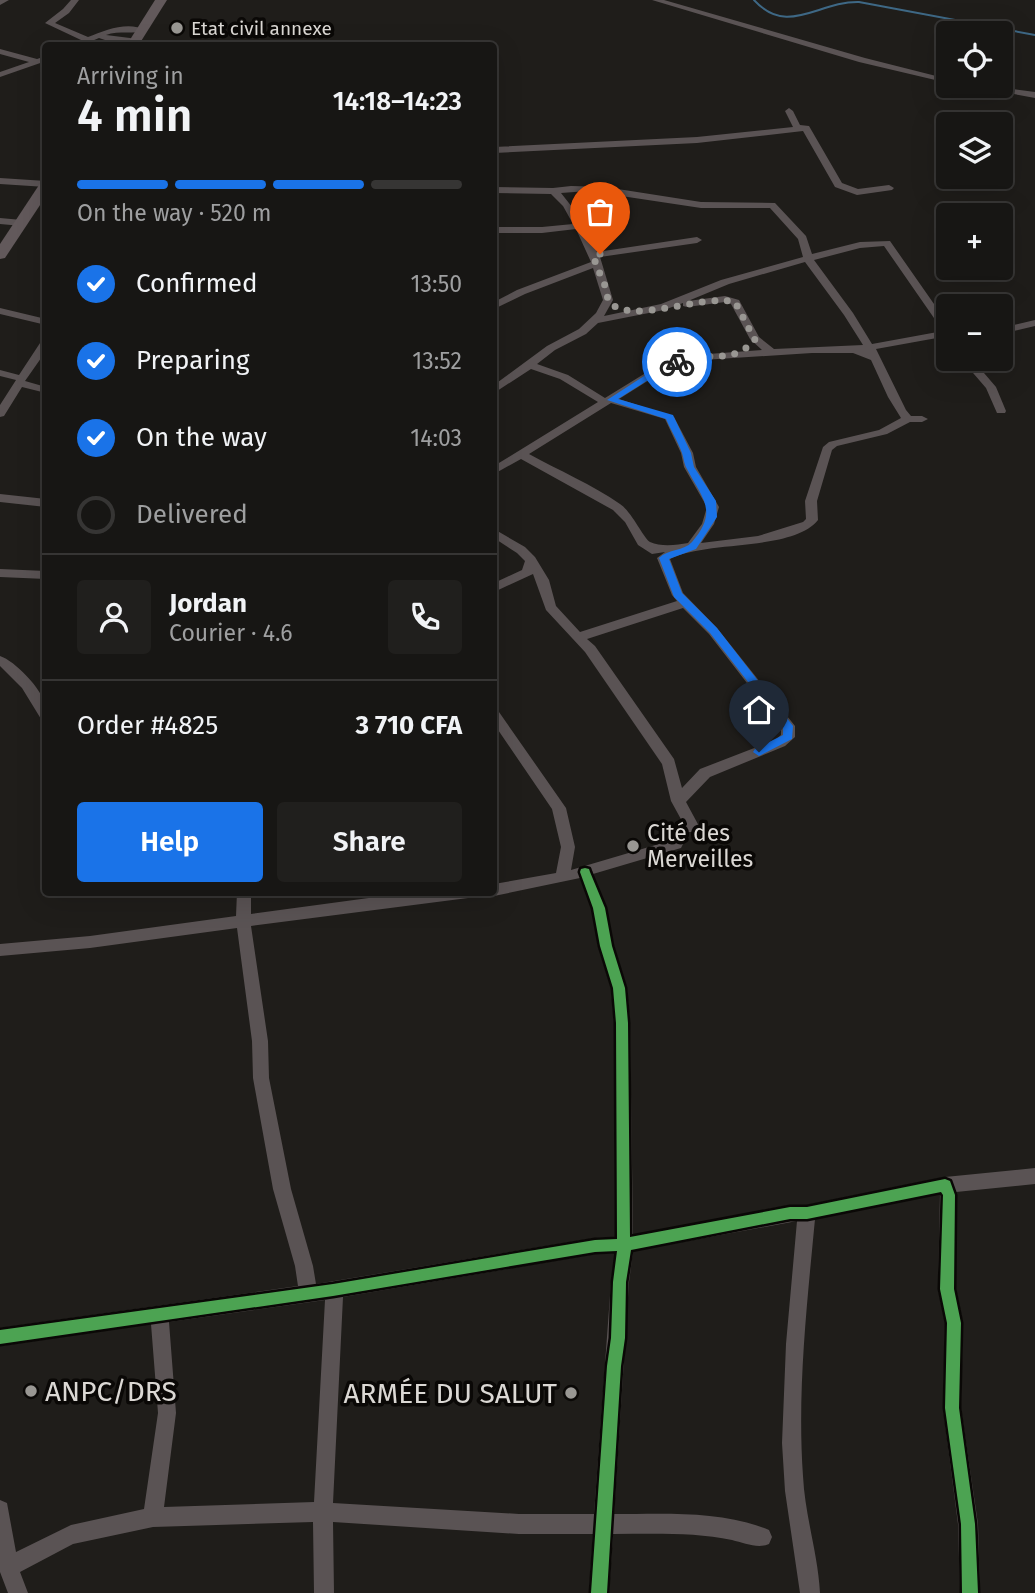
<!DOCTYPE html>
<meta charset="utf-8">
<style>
body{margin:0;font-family:"Fira Sans",sans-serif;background:#201f1d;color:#f1f3f6;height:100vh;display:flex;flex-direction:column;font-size:26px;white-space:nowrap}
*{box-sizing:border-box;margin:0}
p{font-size:23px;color:#9e9fa0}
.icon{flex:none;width:38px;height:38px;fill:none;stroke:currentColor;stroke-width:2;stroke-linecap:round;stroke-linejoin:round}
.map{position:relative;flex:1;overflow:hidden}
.sheet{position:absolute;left:42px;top:42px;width:455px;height:854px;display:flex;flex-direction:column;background:#171614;border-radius:7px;box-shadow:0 7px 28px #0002,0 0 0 2px #363534}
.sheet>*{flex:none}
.tools{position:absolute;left:936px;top:21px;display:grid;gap:14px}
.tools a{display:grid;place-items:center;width:77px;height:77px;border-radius:7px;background:#171614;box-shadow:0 7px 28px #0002,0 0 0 2px #363534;font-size:35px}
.pin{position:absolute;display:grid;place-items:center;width:60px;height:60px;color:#fff;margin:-72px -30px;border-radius:50% 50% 50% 0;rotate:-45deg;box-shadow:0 0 7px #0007}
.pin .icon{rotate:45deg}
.courier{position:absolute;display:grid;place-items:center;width:70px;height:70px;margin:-35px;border:5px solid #1a73e8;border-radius:50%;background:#fff;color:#222;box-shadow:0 2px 9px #0007}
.overview em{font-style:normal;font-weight:600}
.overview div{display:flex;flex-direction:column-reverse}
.overview{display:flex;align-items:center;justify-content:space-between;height:119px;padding:0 35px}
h1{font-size:46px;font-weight:600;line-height:52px}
.bar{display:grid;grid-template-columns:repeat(4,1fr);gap:10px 7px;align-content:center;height:84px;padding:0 35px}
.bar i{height:9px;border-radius:5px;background:#363534}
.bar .current{background:#1a73e8}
.bar p{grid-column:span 4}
.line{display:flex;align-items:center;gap:18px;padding:0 35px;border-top:2px solid #363534}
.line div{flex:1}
.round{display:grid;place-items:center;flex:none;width:74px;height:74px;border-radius:7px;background:#201f1d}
ol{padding:0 35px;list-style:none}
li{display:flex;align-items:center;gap:21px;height:77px}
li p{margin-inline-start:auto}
li .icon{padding:7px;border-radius:50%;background:#1a73e8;color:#fff;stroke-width:4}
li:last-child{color:#9e9fa0}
li i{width:38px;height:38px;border:4px solid #363534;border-radius:50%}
.action{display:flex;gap:14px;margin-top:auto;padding:14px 35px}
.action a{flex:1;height:80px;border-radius:7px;background:#1a73e8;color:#fff;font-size:28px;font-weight:600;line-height:80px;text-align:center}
.action a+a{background:#201f1d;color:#f1f3f6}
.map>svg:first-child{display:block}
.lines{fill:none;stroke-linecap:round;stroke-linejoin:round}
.stream{stroke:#3e6885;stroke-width:2}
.minor{fill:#5a5354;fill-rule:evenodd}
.highway{fill:#62595b;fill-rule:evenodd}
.cycleway-casing{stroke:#0a0806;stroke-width:5}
.cycleway{fill:#4ca352;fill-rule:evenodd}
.route{fill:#1a73e8}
.done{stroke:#999793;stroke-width:7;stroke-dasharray:0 12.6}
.poi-dot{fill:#999793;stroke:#0a0806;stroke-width:2.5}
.labels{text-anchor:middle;stroke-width:7;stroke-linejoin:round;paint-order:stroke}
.far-poi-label{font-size:19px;fill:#dbd8d4;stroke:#0a0806;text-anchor:start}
.poi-label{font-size:23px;fill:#dbd8d4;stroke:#0a0806;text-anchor:start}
.near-poi-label{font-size:28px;fill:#dbd8d4;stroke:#0a0806;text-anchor:start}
</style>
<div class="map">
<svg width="1035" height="1593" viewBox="0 0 1035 1593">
<rect width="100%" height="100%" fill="#1f1d1a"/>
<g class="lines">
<path class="stream" d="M754 0C788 37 818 1 859 2L1035 35"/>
<g class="minor">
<polygon points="0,0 9,0 0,5"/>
<path d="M71 0H79L69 13 55 23 88 37C106 30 127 21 146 30 134 35 119 30 106 35L138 39V43H135L108 41 99 38 80 46H67L81 40 45 23 63 9Z"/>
<polygon points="652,0 664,0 865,58 948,79 948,83 859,62"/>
<polygon points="345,41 348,41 350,46 342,46 341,43"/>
<polygon points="0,49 37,59 46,56 46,61 0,77 0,72 29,62 0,54"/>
<polygon points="972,86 991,86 1035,92 1035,98"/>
<polygon points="789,108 793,111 800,125 809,126 842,183 858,189 889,185 894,188 892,190 857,195 835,187 803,131 697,143 494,153 494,147 697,137 793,127 785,111"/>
<polygon points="0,178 46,181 46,187 0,184"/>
<path d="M571 186 605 187 701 202 775 203 806 236 812 254 860 242 890 241 948 324V336L876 349 906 410 911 416H922L928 419 922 422H910L887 434 837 446 832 450 817 501 818 520C792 552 705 540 670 559L683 593 717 628 795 726V737L785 746 710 777 686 802 700 828 698 832H688L671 801 662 764 585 652 546 610 533 574 494 592V583L522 570 525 561 517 553 494 538V529L525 547 535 557 549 580 556 606 580 632 677 601 672 595 657 558 665 552 652 554 638 545 625 522 613 510 521 459 494 474V466L598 402 560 379 531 369 494 393V385L547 346 579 329 596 313 603 300 593 268 525 294 494 309V302L517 290 591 262 576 229 542 233H494V227H542L573 224 563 206 551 194 494 193V187L553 188ZM588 191 701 208H770L798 239 803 257 721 280 661 304 604 316 613 300 600 257 697 243 702 240 697 237 597 252 576 212 561 193ZM884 246 943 331 872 344 853 313 814 260 860 248ZM805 262 844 315 863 345 774 349 759 337 739 300 725 296 688 301 729 284ZM725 302 731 304 750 339 762 350 681 356 657 366 605 398 568 375 537 364 555 350 586 334 598 323 664 310 683 303V306L687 307ZM812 353H853L871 360 888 397 901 418 879 430 829 442 823 447 805 501 806 519 803 522 758 536 701 543 714 524 719 507 696 467 693 453 674 417 619 399 665 370 687 361ZM611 403 665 419 681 453 684 467 707 507 702 524 688 543C677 545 661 547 650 542 644 539 632 512 620 504 593 485 558 470 529 454ZM683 608 709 634 781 727V735L775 740 700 769 682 788 674 759 595 646 587 639Z"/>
<polygon points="0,218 22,220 27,223 22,226 0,224"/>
<polygon points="0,308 46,319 46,325 0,314"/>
<polygon points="1035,320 1035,326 1001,334 1001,328"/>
<polygon points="46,339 46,351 25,381 46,387 46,393 22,387 4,416 0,417 0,405 16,380 0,376 0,370 19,375 42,340"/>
<polygon points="961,359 972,359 996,387 1006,411 1005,413 997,413 986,388"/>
<polygon points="0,494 46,499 46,507 0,502"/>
<polygon points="0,569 46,571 46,579 0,577"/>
<path d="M0 656C15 661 41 688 45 704 47 708 46 716 46 721L41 719 22 688 0 666Z"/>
<path d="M494 710 499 712 566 808 575 847 571 870 676 839 681 840 683 844 681 848 593 874 606 908 614 946 627 988 630 1023 633 1235 790 1205H807L945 1177 1035 1168V1184L956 1192V1289L963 1323 961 1408 978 1524 980 1593H960L958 1524 943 1408 945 1323 938 1289 940 1194 815 1219C807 1304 797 1391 803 1476 805 1516 818 1554 820 1593H800L785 1491 782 1443 786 1344 797 1221 633 1251 629 1282 614 1514C664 1514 722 1510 769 1530L772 1537 769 1544C758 1549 744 1543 732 1540 694 1532 652 1534 613 1534L609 1593H589L593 1534H519L333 1522 334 1593H314L313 1522 153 1527 73 1544 20 1572 28 1593H8L0 1572V1500L7 1503 16 1552 71 1525 144 1509 158 1413 151 1324 0 1346V1328L298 1286 295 1266 273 1189 253 1078 252 1041 237 928 90 948 0 956V944L90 936 236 916 237 892H251V914L413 892H475L473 896 468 898 251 926 268 1041 269 1078 291 1189 313 1266 316 1284 595 1238 615 1237 614 1023 611 988 598 946 592 908 580 878 494 896 488 892H494V884L556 873 561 847 552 809 494 724ZM615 1253 611 1282 594 1514H519L333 1503 343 1297 595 1254ZM325 1300 314 1502 164 1507 176 1413 169 1322Z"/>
</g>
<g class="highway">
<polygon points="155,0 167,0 138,46 126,46"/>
<polygon points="46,181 46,196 5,258 0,259 0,244 41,182"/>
</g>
<defs>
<polygon id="cycleway" points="585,868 589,869 590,872 605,908 612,946 625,988 628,1023 630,1237 790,1207 807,1207 945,1179 950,1181 955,1195 954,1289 961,1323 959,1408 975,1524 978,1593 962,1593 961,1524 945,1408 947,1323 940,1289 943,1195 941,1192 807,1219 790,1219 631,1250 626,1282 625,1338 621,1366 607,1593 591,1593 607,1366 611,1338 613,1282 617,1251 595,1252 333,1296 0,1344 0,1330 333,1284 595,1240 617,1239 616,1023 613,988 600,946 593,908 580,872 581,869"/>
</defs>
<use href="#cycleway" class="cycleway-casing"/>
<use href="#cycleway" class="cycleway"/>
</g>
<path class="route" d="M677 359 680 363 664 370 618 399 673 415 691 453 694 467 716 501 717 517 696 549 669 559 682 593 717 628 793 726 792 739 759 756 753 752 755 749 783 735V727L710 633 674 597 659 558C668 549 684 551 692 542 719 511 702 498 687 469 684 464 684 459 682 453 678 442 671 430 666 419L607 400 658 367Z"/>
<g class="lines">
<path class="done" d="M600 254 594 255C595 265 599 271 603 280 606 287 606 295 609 301 627 327 705 293 735 302L755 340C730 367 707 349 677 362"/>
</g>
<g class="poi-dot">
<circle cx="177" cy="28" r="7"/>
<circle cx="633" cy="846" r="7"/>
<circle cx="31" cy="1391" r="7"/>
<circle cx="571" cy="1393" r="7"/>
</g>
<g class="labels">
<g class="far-poi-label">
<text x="191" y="35">Etat civil annexe</text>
</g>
<g class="poi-label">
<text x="647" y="841">Cité des<tspan x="647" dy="26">Merveilles</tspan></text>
</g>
<g class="near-poi-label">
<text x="45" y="1401">ANPC/DRS</text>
<text x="557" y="1403" text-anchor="end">ARMÉE DU SALUT</text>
</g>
</g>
</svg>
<div class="tools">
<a><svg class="icon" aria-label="locate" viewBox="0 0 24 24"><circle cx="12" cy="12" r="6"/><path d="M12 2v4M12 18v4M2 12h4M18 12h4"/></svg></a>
<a><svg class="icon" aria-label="layers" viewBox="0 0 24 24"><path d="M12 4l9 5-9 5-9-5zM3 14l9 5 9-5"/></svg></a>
<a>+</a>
<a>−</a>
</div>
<div class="pin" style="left:600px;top:254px;background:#ea580c"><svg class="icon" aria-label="bag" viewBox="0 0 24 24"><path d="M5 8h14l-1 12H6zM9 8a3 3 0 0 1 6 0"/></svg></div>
<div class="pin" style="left:759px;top:752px;background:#1f2937"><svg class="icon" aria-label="home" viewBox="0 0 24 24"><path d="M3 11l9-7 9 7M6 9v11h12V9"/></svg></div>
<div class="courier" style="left:677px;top:362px"><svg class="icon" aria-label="bike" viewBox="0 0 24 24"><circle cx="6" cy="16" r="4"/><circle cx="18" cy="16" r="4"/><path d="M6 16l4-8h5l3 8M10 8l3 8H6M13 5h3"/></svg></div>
<section class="sheet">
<div class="overview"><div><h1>4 min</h1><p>Arriving in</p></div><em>14:18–14:23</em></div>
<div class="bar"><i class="current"></i><i class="current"></i><i class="current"></i><i></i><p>On the way · 520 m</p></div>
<ol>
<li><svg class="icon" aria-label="check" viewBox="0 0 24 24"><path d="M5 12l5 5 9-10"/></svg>Confirmed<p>13:50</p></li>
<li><svg class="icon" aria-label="check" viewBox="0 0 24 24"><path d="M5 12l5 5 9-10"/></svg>Preparing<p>13:52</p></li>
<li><svg class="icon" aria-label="check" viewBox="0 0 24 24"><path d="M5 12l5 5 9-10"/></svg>On the way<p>14:03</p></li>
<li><i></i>Delivered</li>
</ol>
<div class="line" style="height:126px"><a class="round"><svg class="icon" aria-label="person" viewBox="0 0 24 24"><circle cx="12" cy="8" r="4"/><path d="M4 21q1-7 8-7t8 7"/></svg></a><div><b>Jordan</b><p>Courier · 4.6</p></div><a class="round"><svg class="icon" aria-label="phone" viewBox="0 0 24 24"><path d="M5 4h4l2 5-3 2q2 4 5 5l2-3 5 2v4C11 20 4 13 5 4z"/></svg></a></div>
<div class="line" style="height:91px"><div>Order #4825</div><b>3 710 CFA</b></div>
<div class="action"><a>Help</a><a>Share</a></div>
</section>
</div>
